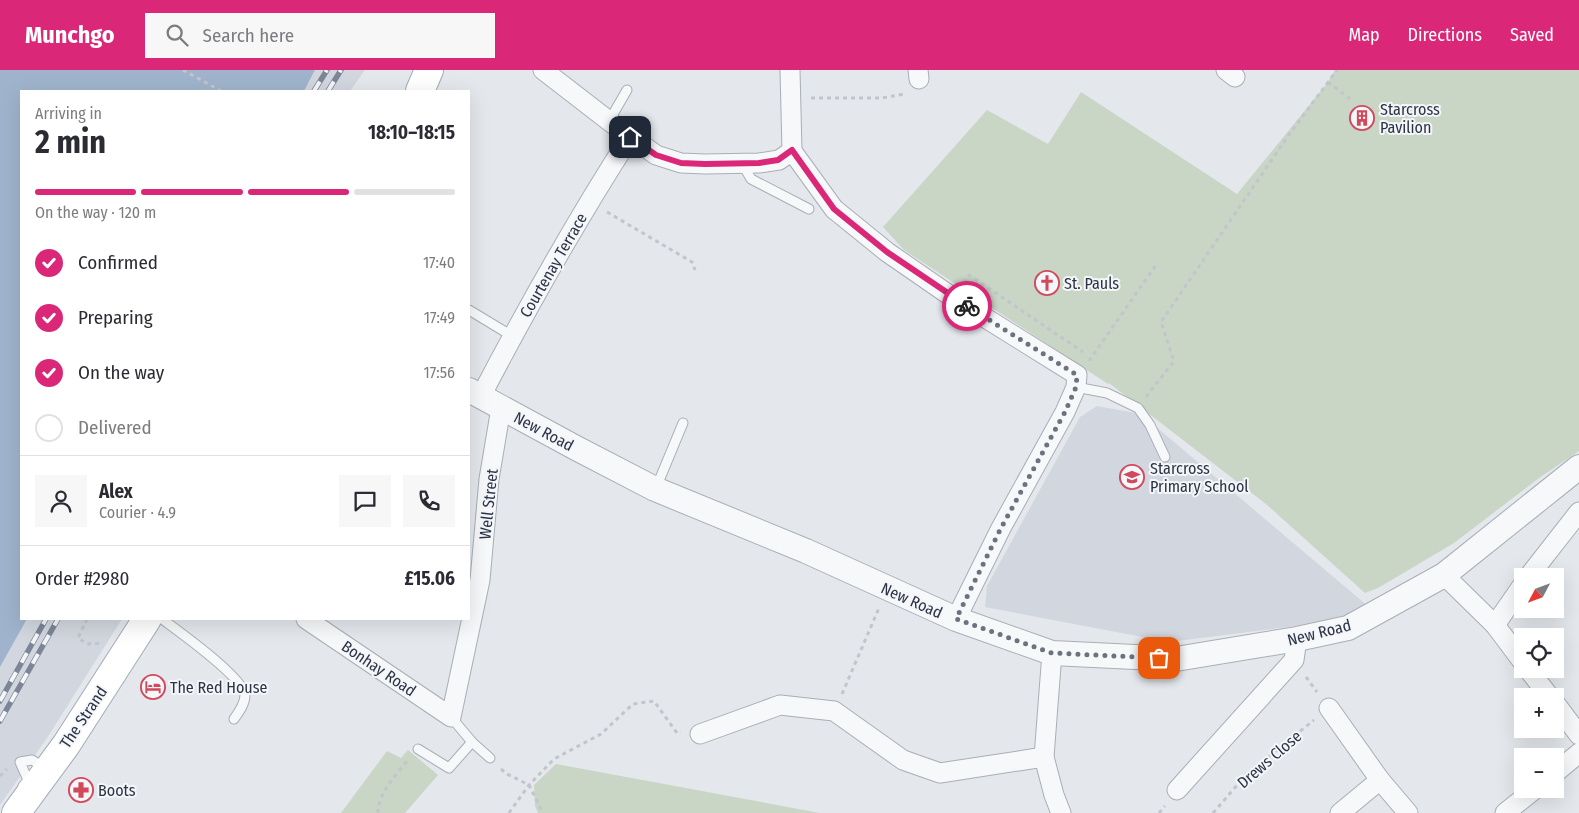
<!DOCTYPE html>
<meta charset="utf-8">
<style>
body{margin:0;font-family:"Fira Sans Condensed",sans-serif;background:#f7f7f7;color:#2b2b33;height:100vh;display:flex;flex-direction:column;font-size:19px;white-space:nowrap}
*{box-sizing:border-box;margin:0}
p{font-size:16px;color:#7c7c81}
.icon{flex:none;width:28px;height:28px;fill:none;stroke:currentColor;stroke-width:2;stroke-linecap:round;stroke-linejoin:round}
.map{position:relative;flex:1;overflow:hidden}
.sheet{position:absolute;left:20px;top:20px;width:450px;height:530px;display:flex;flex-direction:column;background:#fff;border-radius:0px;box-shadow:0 5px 20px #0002}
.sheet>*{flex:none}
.needle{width:32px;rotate:229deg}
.tools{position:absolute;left:1514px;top:498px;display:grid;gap:10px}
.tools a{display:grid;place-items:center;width:50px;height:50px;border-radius:0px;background:#fff;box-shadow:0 5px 20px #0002;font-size:25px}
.pin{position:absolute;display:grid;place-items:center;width:42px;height:42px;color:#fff;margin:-21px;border-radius:10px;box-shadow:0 2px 8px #0006}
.courier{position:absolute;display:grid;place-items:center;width:50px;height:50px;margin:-25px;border:4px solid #db2777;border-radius:50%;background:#fff;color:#222;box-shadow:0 1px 6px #0007}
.head em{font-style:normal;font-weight:700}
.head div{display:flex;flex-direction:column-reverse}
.head{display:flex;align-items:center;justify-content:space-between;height:85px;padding:0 15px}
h1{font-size:32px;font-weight:700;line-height:38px}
.bar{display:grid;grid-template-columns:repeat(4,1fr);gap:8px 5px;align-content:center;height:60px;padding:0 15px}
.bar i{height:6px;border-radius:4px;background:#e1e1e2}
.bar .selected{background:#db2777}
.bar p{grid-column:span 4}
.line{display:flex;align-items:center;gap:12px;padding:0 15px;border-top:1px solid #e1e1e2}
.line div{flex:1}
.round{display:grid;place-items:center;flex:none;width:52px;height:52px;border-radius:0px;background:#f7f7f7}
ol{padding:0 15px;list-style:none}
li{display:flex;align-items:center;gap:15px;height:55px}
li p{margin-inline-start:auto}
li .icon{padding:5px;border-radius:50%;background:#db2777;color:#fff;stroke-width:4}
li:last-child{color:#7c7c81}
li i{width:28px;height:28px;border:2px solid #e1e1e2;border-radius:50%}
header{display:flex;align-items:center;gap:30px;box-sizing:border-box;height:70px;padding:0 25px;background:#db2777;color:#fff}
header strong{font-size:24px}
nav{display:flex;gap:28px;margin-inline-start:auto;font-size:18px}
.search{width:350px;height:45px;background:#f7f7f7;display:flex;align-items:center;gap:12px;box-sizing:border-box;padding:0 18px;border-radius:0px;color:#7c7c81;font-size:19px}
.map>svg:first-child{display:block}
.built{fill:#d2d6de}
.green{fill:#c9d6c5}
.water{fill:#9fb4cc}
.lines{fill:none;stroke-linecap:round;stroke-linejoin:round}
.service-casing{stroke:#a9aeb7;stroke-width:11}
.minor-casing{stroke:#a9aeb7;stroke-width:21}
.tertiary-casing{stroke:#a9aeb7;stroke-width:26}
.primary-casing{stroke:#a3abb8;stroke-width:30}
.path{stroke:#c2c5cb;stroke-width:3;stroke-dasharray:4 4;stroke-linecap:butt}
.service{stroke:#f7f8fa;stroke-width:9}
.minor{stroke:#f7f8fa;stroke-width:19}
.tertiary{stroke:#f7f8fa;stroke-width:24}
.primary{stroke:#fff;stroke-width:28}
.rail-casing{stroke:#7d8696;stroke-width:5.5}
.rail{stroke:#f4f6f9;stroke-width:4;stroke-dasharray:11;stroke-linecap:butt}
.done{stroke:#6c737f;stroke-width:5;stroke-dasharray:0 9}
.route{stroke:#db2777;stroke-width:6}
.labels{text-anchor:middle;stroke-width:4;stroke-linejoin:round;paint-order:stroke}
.poi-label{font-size:16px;fill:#2b3445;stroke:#f4f6f9;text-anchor:start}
.street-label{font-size:16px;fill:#2b3445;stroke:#f4f6f9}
</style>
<header>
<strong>Munchgo</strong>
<div class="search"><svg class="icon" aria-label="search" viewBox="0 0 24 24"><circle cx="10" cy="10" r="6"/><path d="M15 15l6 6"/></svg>Search here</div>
<nav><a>Map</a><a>Directions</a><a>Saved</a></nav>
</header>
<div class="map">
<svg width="1579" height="743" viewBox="0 0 1579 743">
<rect width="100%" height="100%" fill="#e4e7ec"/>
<g class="built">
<polygon points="315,0 365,0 350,21 304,21"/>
<polygon points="1097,336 1141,344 1376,543 1295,556 1169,572 985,537 987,516 1080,347"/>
<polygon points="27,549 122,549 47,668 0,735 0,597"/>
</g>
<g class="green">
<polygon points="1335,0 1579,0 1579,381 1539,408 1454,473 1378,518 1365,523 1266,434 1109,313 1108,314 904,180 883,157 987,40 1048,74 1081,22 1237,124 1328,12"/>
<polygon points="408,680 438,705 405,743 341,743 387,681 401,688"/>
<polygon points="556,694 820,743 538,743 535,736 534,715"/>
</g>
<polygon class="water" points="0,0 315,0 304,21 21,21 21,549 27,549 0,597"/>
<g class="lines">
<defs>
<g id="service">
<polyline points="609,51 627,20"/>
<polyline points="742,93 751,109 809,139"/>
<polyline points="469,240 512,266"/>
<polyline points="1076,317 1107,323 1138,338 1150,355 1165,387"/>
<polyline points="656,418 683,353"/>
<path d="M162 549C178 561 243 607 245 625 245 634 239 642 234 649"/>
<polyline points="451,647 472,672 490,688"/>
<polyline points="418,679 449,698 472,672"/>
<polyline points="23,716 28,710 20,692 32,690 45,698"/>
</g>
<g id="minor">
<polyline points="543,0 609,51 656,85 681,93 705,94 759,93 779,90 792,81"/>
<polyline points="790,0 792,81"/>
<polyline points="918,0 919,9"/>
<polyline points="1226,0 1235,7"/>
<polyline points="792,81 834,139 887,182 955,229 1077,305 1076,317 1065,342 1001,458 956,549"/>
<path d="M481 326C527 238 576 151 630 67"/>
<polyline points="1444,505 1495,555 1522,591"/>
<polyline points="1529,506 1579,442"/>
<polyline points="306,549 451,647 480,510 489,409 501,338"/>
<polyline points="1495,555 1522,516"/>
<polyline points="1052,583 1044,687 1054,725 1061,743"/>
<polyline points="1528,599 1549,626"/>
<polyline points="1555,633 1579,665"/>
<polyline points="1329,638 1380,710 1408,743"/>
<polyline points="700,664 780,635 834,641 903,690 940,703 1044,687"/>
<polyline points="1555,703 1579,683"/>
<polyline points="1177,720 1294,590 1297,569"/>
<polyline points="1340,743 1380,710"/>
<polyline points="1505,743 1535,719"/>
</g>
<polyline id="tertiary" points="469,320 576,378 655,419 806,481 956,549 1052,583 1176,589 1297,569 1348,558 1444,505 1579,397"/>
<g id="primary">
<polyline points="420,21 429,0"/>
<polyline points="16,743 66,675 147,549"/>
</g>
</defs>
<use href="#service" class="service-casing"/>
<use href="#minor" class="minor-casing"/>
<use href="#tertiary" class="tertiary-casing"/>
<use href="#primary" class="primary-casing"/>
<g class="path">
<polyline points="183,0 221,21"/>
<polyline points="1328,12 1350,29"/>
<polyline points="811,28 882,28 904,24"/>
<polyline points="607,142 692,192 695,200"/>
<polyline points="964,213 969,205 1083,282"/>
<polyline points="1089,291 1156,195"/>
<polyline points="1146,327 1174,291 1161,252 1288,66 1337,0"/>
<polyline points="87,549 78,568 87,574 102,573"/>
<polyline points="1306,607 1317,622"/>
<polyline points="842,624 879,538"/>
<polyline points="501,699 507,704 529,715 543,743"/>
<polyline points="0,706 7,699"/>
<path d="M378 743C378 723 396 705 408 690"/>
<polyline points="509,743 529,715 554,689 601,664 633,634 654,631 677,663 681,663"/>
<polyline points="1159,743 1165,736"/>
<polyline points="1213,743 1245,706 1314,650"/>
</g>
<use href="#service" class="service"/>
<use href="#minor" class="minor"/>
<use href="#tertiary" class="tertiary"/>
<use href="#primary" class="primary"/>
<defs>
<g id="rail">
<polyline points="314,21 327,0"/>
<polyline points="328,21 341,0"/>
<polyline points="0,631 46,549"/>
<polyline points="0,651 58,549"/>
</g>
</defs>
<use href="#rail" class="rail-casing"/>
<use href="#rail" class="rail"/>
</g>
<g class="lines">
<polyline class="done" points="967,236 1077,305 1076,317 1065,342 1001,458 956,549 1052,583 1159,588"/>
<polyline class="route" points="630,67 656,85 681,93 705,94 759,93 778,90 792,80 834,139 887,182 967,236"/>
</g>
<defs>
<symbol id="building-ring" viewBox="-11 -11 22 22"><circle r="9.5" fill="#f4f6f9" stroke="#d1495b" stroke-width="1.5"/><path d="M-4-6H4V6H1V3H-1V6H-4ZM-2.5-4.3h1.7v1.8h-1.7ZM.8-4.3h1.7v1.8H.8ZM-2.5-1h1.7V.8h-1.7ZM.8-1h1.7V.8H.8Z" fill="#d1495b"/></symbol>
<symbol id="church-ring" viewBox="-11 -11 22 22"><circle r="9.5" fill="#f4f6f9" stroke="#d1495b" stroke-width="1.5"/><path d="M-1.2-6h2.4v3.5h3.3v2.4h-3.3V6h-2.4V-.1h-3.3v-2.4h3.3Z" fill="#d1495b"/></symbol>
<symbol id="school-ring" viewBox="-11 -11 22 22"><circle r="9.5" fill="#f4f6f9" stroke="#d1495b" stroke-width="1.5"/><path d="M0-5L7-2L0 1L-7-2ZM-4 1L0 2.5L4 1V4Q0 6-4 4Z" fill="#d1495b"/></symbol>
<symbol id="hotel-ring" viewBox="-11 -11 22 22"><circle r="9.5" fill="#f4f6f9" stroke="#d1495b" stroke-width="1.5"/><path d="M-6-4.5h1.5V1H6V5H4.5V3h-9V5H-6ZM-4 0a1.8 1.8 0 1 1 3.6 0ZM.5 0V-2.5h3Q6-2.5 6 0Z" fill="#d1495b"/></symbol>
<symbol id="pharmacy-ring" viewBox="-11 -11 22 22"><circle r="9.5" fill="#f4f6f9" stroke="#d1495b" stroke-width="1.5"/><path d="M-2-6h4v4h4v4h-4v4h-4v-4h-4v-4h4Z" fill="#d1495b"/></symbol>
</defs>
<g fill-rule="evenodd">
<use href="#building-ring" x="1348" y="34" width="28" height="28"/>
<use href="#church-ring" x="1033" y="199" width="28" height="28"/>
<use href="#school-ring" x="1118" y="393" width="28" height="28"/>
<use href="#hotel-ring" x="139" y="603" width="28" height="28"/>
<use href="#pharmacy-ring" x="67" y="706" width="28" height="28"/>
</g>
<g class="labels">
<g class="poi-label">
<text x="1380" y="45">Starcross<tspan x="1380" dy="18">Pavilion</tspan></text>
<text x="1064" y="219">St. Pauls</text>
<text x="1150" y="404">Starcross<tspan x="1150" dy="18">Primary School</tspan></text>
<text x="170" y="623">The Red House</text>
<text x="98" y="726">Boots</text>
</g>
<g class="street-label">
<text transform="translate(553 195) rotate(-60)" y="6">Courtenay Terrace</text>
<text transform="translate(544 361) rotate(28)" y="6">New Road</text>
<text transform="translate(488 434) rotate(-84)" y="6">Well Street</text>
<text transform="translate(912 530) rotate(24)" y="6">New Road</text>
<text transform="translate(1319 562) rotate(-14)" y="6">New Road</text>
<text transform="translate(379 598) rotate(34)" y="6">Bonhay Road</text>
<text transform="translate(83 647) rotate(-56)" y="6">The Strand</text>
<text transform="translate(1269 689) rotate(-41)" y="6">Drews Close</text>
</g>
</g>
</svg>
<div class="tools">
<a><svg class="needle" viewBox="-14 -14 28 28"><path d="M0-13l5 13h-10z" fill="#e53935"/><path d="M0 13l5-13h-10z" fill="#7c7c81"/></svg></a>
<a><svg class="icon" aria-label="locate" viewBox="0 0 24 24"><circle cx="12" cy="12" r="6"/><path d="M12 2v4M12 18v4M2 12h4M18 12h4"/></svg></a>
<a>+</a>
<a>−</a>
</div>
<div class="pin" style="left:1159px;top:588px;background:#ea580c"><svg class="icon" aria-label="bag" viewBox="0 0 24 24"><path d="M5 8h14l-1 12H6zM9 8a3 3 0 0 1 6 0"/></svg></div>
<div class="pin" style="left:630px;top:67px;background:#1f2937"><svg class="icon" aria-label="home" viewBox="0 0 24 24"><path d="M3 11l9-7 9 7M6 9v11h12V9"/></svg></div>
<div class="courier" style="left:967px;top:236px"><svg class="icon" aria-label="bike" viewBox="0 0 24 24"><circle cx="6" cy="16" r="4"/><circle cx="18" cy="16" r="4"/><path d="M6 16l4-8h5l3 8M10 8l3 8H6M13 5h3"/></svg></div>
<section class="sheet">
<div class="head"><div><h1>2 min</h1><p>Arriving in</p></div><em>18:10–18:15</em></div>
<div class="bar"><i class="selected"></i><i class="selected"></i><i class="selected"></i><i></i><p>On the way · 120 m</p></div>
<ol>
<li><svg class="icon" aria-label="check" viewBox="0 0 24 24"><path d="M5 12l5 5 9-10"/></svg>Confirmed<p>17:40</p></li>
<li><svg class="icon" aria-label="check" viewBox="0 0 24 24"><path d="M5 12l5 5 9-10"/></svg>Preparing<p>17:49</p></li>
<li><svg class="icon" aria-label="check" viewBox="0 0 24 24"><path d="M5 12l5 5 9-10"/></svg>On the way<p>17:56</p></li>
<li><i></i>Delivered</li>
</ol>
<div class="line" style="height:90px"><a class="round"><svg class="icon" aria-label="person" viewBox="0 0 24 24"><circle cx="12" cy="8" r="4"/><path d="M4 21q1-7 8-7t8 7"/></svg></a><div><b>Alex</b><p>Courier · 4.9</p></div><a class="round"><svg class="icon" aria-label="chat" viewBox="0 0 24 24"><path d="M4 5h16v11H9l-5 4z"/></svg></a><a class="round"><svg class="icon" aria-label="phone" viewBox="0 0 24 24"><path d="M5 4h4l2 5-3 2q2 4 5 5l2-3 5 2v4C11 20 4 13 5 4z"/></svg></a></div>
<div class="line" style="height:65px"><div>Order #2980</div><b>£15.06</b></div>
</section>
</div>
